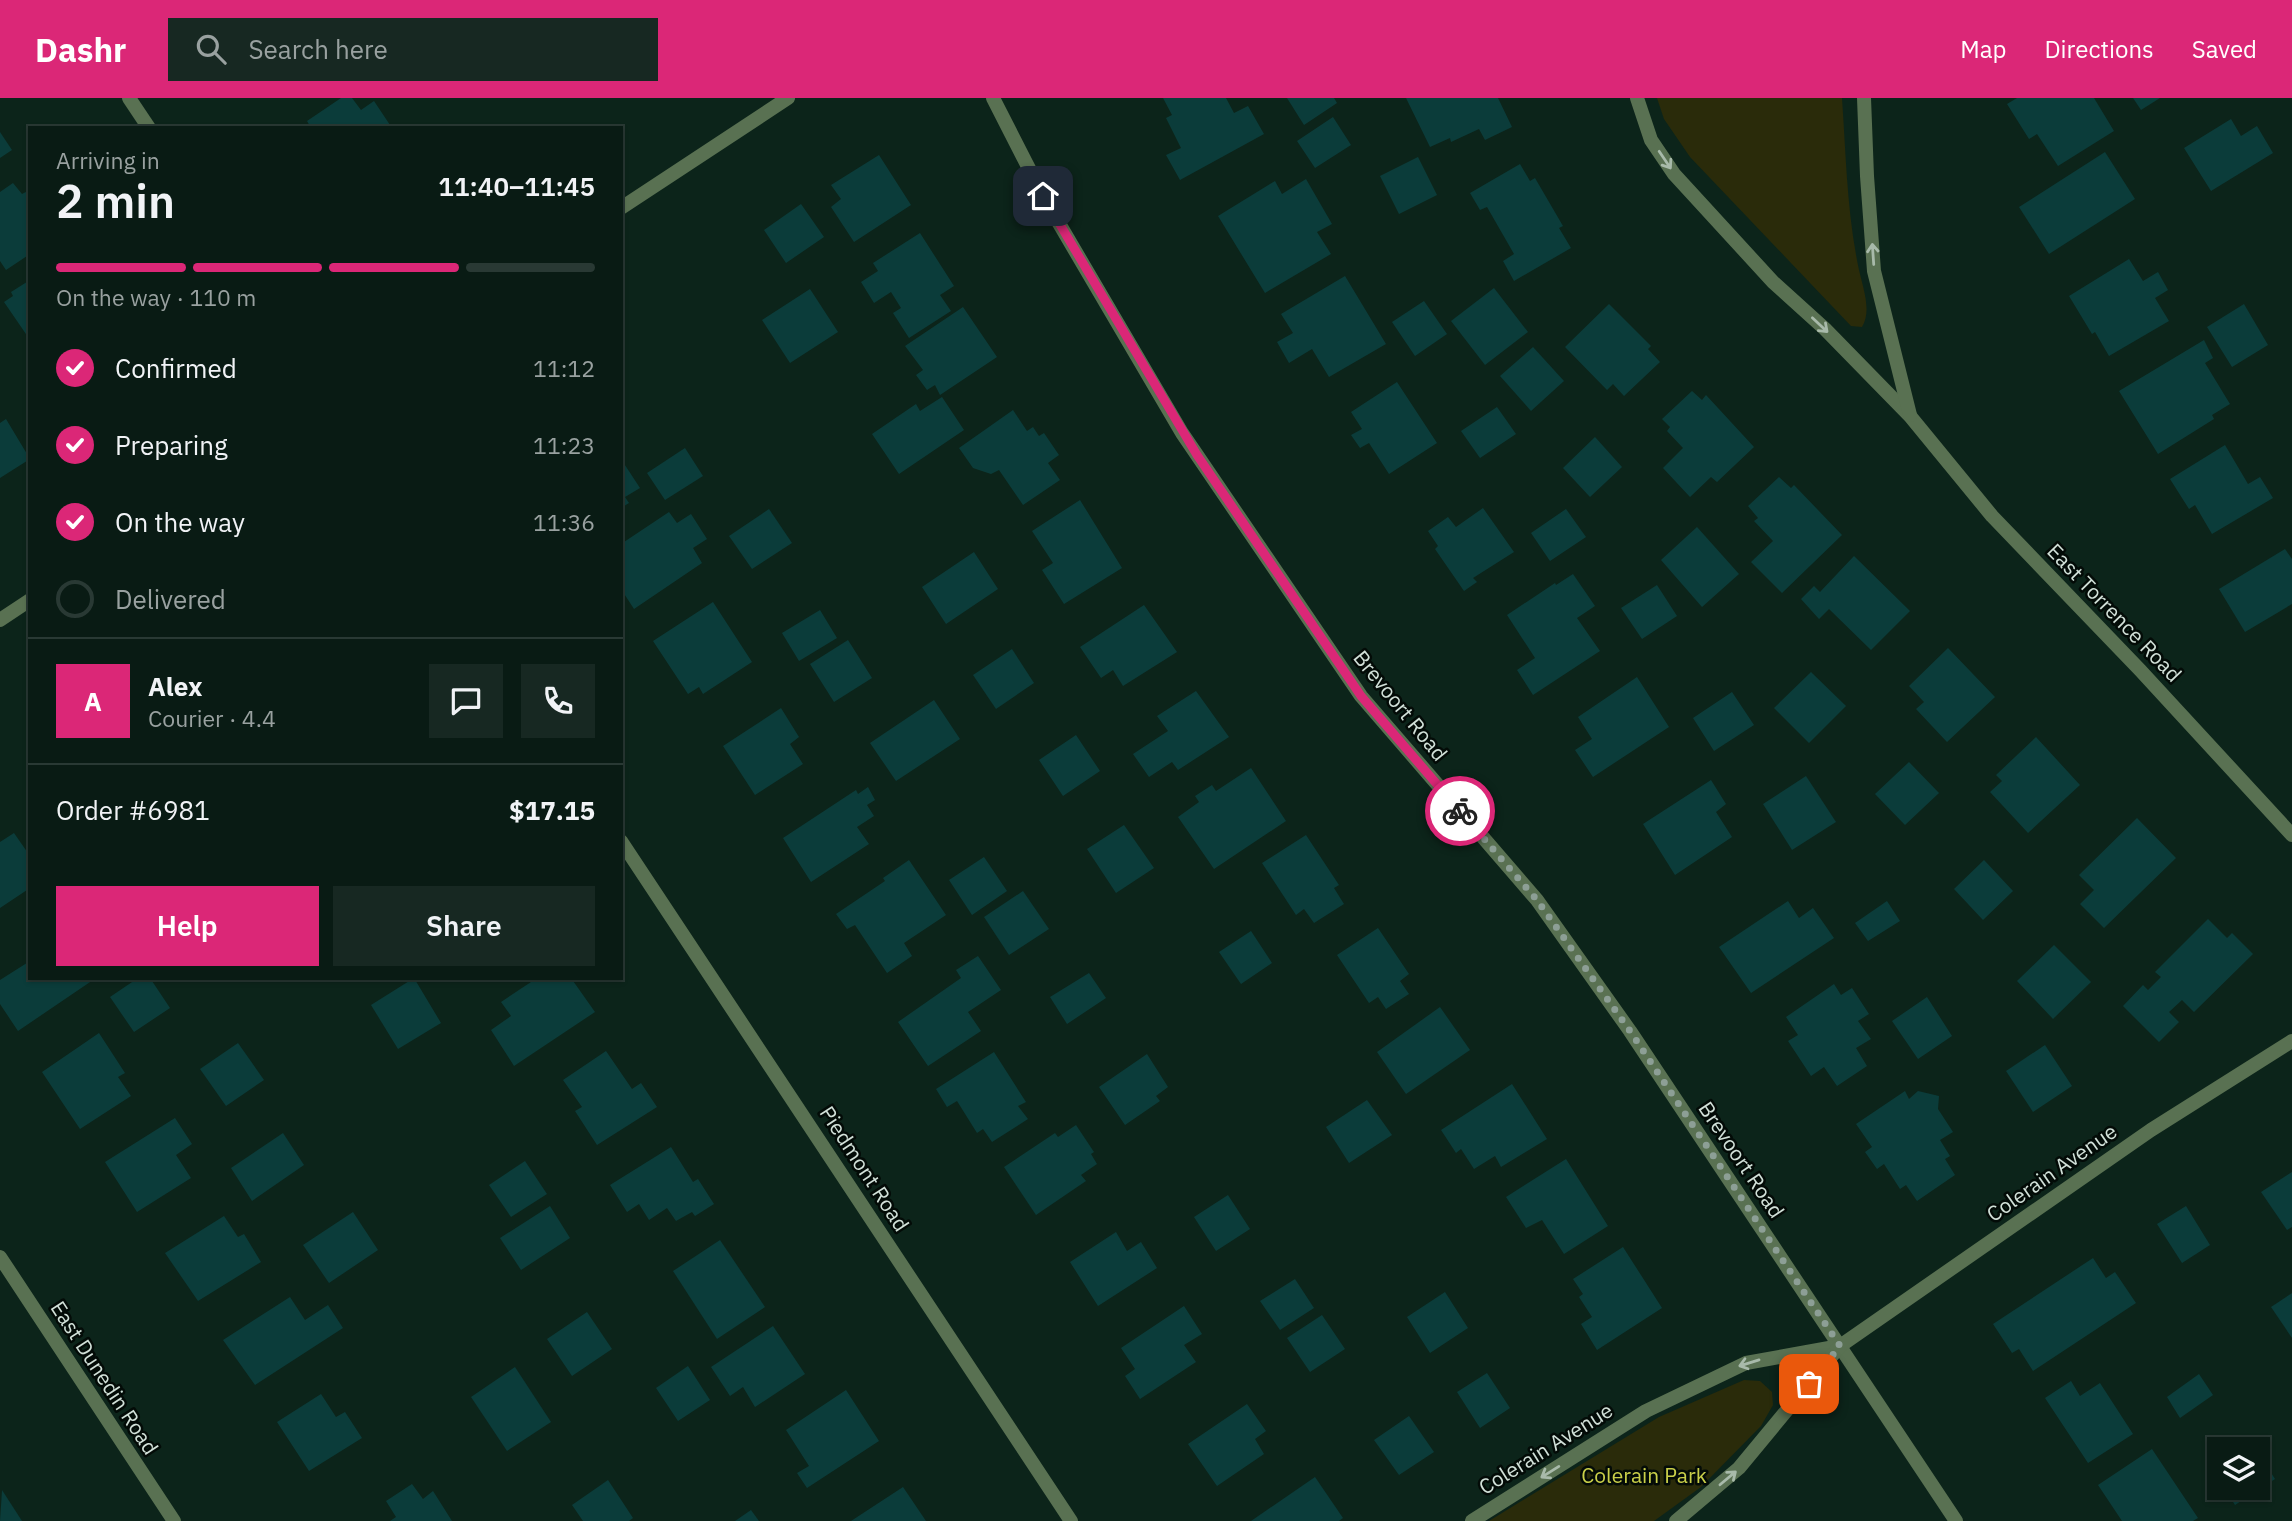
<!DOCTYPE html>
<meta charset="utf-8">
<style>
body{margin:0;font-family:"IBM Plex Sans",sans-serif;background:#172822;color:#f1f3f6;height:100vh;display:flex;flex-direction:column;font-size:26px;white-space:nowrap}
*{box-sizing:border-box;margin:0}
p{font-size:23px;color:#99a1a0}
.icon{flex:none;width:38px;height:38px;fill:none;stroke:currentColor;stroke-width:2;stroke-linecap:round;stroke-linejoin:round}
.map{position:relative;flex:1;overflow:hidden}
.panel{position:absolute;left:28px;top:28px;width:595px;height:854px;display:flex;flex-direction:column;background:#091b14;border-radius:0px;box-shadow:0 2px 5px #0004,0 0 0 2px #293934}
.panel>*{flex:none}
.fabs{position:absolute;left:2207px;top:1339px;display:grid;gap:14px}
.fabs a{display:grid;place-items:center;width:63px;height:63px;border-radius:0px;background:#091b14;box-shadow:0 2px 5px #0004,0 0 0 2px #293934;font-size:35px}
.pin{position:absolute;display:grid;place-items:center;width:60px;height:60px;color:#fff;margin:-30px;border-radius:14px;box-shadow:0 4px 10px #0006}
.courier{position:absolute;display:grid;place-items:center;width:70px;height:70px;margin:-35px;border:5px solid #db2777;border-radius:50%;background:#fff;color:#222;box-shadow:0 2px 9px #0007}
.head em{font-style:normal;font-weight:600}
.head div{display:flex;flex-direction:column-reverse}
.head{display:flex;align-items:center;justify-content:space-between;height:119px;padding:0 28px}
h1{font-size:46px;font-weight:600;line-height:52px}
.bar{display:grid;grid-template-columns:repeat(4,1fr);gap:10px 7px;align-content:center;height:84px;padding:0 28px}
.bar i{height:9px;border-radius:5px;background:#293934}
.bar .selected{background:#db2777}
.bar p{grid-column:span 4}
.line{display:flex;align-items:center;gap:18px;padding:0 28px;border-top:2px solid #293934}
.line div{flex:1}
.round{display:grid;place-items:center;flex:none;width:74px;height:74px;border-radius:0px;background:#172822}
ol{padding:0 28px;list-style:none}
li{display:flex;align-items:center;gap:21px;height:77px}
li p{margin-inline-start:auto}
li .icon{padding:7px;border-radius:50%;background:#db2777;color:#fff;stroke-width:4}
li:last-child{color:#99a1a0}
li i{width:38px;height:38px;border:4px solid #293934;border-radius:50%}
.button{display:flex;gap:14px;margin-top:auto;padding:14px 28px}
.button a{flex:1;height:80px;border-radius:0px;background:#db2777;color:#fff;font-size:28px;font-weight:600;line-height:80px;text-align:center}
.button a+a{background:#172822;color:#f1f3f6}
header{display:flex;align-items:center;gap:42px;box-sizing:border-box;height:98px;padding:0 35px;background:#db2777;color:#fff}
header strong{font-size:33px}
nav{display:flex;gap:38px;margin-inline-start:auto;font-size:24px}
.search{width:490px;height:63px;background:#172822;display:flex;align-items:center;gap:18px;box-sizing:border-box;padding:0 24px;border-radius:0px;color:#99a1a0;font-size:26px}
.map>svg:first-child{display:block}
.green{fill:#2a2b0a}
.building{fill:#0b3c3a}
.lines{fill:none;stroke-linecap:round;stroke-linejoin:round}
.minor{stroke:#597152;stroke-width:14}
.oneway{stroke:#a8baaa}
.done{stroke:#8d9f96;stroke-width:7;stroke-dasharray:0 12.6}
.route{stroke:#db2777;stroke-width:9}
.labels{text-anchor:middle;stroke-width:5;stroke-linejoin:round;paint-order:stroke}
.street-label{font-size:21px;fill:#d2e1d9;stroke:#030b07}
.park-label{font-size:21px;fill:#c9cf49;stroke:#030b07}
</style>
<header>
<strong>Dashr</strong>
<div class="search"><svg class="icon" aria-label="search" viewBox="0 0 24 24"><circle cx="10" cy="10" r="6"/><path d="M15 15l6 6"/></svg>Search here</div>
<nav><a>Map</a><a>Directions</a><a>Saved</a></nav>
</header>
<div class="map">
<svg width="2292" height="1423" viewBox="0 0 2292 1423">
<rect width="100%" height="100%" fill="#0c241a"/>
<g class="green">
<path d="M1657 0H1842C1846 57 1847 116 1859 172 1863 190 1872 213 1862 229L1851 228 1690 59 1664 21Z"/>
<polygon points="1744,1282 1760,1283 1772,1294 1773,1307 1761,1328 1701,1389 1654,1423 1489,1423 1659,1319"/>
</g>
<g class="building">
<polygon points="341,0 352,0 361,12 374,3 390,27 386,30 311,30 307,23"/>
<polygon points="1163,0 1226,0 1234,15 1248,8 1264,36 1180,82 1166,57 1181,50 1166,20 1172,17"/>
<polygon points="1287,0 1334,0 1337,5 1304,27"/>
<polygon points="1406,0 1498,0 1512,29 1485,42 1479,31 1451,44 1450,40 1430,49"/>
<polygon points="2017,0 2094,0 2114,33 2058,68 2037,36 2029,41 2007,6"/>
<polygon points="2133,0 2160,0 2141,12"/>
<polygon points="1333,19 1351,47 1315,70 1297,43"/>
<polygon points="2231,21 2241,38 2257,28 2273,55 2211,93 2184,50"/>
<polygon points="0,34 12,52 0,60"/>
<polygon points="2105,54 2135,101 2049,156 2019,109"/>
<polygon points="879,57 911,107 854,144 831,109 841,101 831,87"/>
<polygon points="1418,59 1437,97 1399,116 1380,78"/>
<polygon points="1520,66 1530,83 1535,80 1563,128 1559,130 1571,150 1514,183 1503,163 1514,156 1487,109 1480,112 1470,95"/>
<polygon points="1306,81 1332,126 1317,134 1331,156 1265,195 1218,118 1275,83 1282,96"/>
<polygon points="13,85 22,96 30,92 30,156 6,172 0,163 0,94"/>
<polygon points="801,106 824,139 786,165 764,132"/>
<polygon points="920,135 954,188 940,197 951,213 909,240 893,215 901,210 891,194 874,205 861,184 878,173 873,165"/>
<polygon points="2129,161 2143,183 2158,174 2168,192 2155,200 2169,223 2109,258 2095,234 2092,236 2069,198"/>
<polygon points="1345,178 1386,246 1329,279 1312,251 1289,265 1277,244 1293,235 1281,216"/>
<polygon points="30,182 30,238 28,239 4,204 13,198 11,194"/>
<polygon points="1494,190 1528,234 1485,267 1451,223"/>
<polygon points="810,191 838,234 790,265 762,222"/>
<polygon points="1424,203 1447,236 1415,258 1392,224"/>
<polygon points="1609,206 1651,248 1648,251 1660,264 1624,298 1613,286 1607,292 1565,249"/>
<polygon points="2244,206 2268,247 2232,269 2207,229"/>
<polygon points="963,209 997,259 940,297 935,287 927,292 916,277 923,272 905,248"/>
<polygon points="2204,242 2213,260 2205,265 2230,306 2212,317 2214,321 2158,356 2119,293"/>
<polygon points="1533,249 1564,283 1531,313 1500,278"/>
<polygon points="1397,284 1437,345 1389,376 1369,345 1360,350 1351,337 1362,331 1351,314"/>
<polygon points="1692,293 1702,302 1706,297 1754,349 1717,384 1711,379 1690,399 1663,370 1683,350 1667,333 1670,329 1662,321"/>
<polygon points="942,299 964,332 899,376 872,336 916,306 920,313"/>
<polygon points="1497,309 1516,336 1480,360 1461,333"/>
<polygon points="1013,312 1027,333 1033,329 1039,338 1044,335 1059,357 1048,365 1060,382 1023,407 999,372 991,376 973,370 959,350"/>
<polygon points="6,321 30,361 0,380 0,325"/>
<polygon points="1595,339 1622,369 1590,399 1563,370"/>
<polygon points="2225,347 2248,386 2260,379 2273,400 2212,436 2195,407 2189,411 2170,381"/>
<polygon points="685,350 703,378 665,402 647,375"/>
<polygon points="621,361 640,390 625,399 629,405 621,410"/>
<polygon points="1779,379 1791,390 1794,387 1842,437 1782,495 1751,464 1773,443 1754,423 1758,420 1748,408"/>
<polygon points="1080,402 1122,470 1064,506 1042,472 1053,465 1032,433"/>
<polygon points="1483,410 1514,454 1473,480 1477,484 1464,493 1435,451 1438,448 1428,433 1448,419 1456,429"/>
<polygon points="769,411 792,445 752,471 729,438"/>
<polygon points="1566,411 1586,439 1550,463 1531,435"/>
<polygon points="669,414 677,425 691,416 707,441 693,450 702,465 634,511 621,491 621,446"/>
<polygon points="1697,429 1739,476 1702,509 1661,462"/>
<polygon points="2285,451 2292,461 2292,506 2245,534 2219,491"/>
<polygon points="974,454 998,491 946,526 922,489"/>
<polygon points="1854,458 1910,513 1871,552 1829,511 1819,521 1801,501 1814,488 1820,494"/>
<polygon points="1573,476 1595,508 1577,520 1600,553 1533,597 1517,572 1535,560 1507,517 1555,485 1556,487"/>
<polygon points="1657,487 1677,518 1642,541 1621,510"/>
<polygon points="713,504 752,564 703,596 699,589 688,596 653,543"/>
<polygon points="1144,507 1177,554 1123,588 1113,572 1101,580 1080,549"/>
<polygon points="820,512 837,540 799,563 782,535"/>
<polygon points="848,542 872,580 834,604 810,566"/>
<polygon points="1948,550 1995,599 1947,644 1916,611 1924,604 1909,588"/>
<polygon points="1012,551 1034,585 996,611 973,577"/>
<polygon points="1811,574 1846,608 1809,645 1774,610"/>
<polygon points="1637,579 1669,629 1593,679 1575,652 1592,641 1578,619"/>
<polygon points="1196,593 1229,639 1178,672 1172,664 1149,679 1133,656 1168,633 1157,618"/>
<polygon points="1732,594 1754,627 1714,653 1693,620"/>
<polygon points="934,602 960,641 896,683 870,645"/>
<polygon points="781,610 799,639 790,646 803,666 755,697 723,648"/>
<polygon points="1076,637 1100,673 1063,698 1039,662"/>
<polygon points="2036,639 2080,687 2028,735 1990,694 2002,683 1996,677"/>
<polygon points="1909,664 1939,695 1905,727 1875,696"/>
<polygon points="1251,670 1286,723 1214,771 1178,719 1199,704 1195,698 1212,687 1216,693"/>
<polygon points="1806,678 1836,724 1792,752 1763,706"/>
<polygon points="1711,682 1726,706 1716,714 1732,739 1675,777 1643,726"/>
<polygon points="868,689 875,702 867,707 874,718 857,729 869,746 811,784 783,740 856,692 858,696"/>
<polygon points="2137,720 2176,760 2104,830 2080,806 2094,792 2079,777"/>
<polygon points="1124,727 1154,770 1116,795 1087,751"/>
<polygon points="14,735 30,758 30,790 0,810 0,744"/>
<polygon points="1306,737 1339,787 1334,790 1344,806 1314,825 1304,811 1296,817 1262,765"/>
<polygon points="984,759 1007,793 972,817 949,782"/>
<polygon points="909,762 946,817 904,845 912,858 887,875 855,827 847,831 836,816 885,783 883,780"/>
<polygon points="1984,762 2013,793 1983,822 1954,791"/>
<polygon points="1023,793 1049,831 1009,857 984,819"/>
<polygon points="1788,803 1799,820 1813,810 1834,840 1751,895 1719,849"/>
<polygon points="1887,803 1900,823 1868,843 1855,825"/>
<polygon points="2208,821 2227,840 2232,835 2253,856 2194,914 2182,902 2169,914 2179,924 2159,944 2123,908 2143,887 2148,892 2161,879 2155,874"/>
<polygon points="1378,830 1409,876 1400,883 1409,896 1386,911 1378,899 1369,905 1337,857"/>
<polygon points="1251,833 1272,865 1241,886 1219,854"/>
<polygon points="2054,847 2091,884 2053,921 2017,883"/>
<polygon points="978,858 1001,892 968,914 981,933 928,968 898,924 961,880 956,872"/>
<polygon points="30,863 30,880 96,880 18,933 0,906 0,882"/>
<polygon points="1089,875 1106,900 1067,926 1050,899"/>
<polygon points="138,880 150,880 170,910 134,934 110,899"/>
<polygon points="414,880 441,925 398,951 371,907"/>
<polygon points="537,880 571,880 595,914 514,968 491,932 511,918 501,904"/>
<polygon points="1834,886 1841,897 1852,890 1869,916 1858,923 1871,941 1856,950 1867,968 1837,988 1824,969 1811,978 1788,943 1798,937 1786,919"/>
<polygon points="1927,899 1952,938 1918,961 1892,923"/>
<polygon points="1440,909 1470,952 1406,996 1377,954"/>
<polygon points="99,935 125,975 118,979 131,998 80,1031 42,974"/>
<polygon points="238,945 264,982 226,1008 200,971"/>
<polygon points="2045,947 2072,988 2033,1014 2006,973"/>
<polygon points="606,953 632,991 641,985 657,1009 597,1047 575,1013 582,1009 563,982"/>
<polygon points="994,954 1026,1004 1018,1008 1028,1021 992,1044 983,1031 977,1035 957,1003 947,1009 936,991"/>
<polygon points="1147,956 1168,989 1156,998 1160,1003 1125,1027 1099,989"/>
<polygon points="1512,986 1547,1041 1501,1069 1495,1058 1474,1071 1461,1051 1456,1055 1441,1032"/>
<polygon points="1905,993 1909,1001 1918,993 1939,998 1938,1011 1953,1034 1940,1042 1950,1058 1945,1061 1955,1077 1917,1103 1906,1087 1900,1091 1884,1066 1877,1071 1865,1054 1872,1049 1856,1026"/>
<polygon points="1367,1002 1392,1037 1349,1065 1326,1029"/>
<polygon points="175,1020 192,1046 176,1057 191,1080 137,1114 105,1064"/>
<polygon points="1076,1027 1094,1054 1091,1056 1097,1066 1081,1077 1086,1083 1036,1117 1004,1069 1055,1035 1058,1039"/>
<polygon points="283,1035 304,1067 252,1103 231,1070"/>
<polygon points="671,1049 693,1084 698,1081 714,1106 695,1118 692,1114 676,1123 667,1110 649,1122 639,1106 627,1114 610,1087"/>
<polygon points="1566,1061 1608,1128 1564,1156 1542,1122 1526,1130 1506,1099"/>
<polygon points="525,1063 547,1096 511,1119 489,1087"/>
<polygon points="2292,1074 2292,1129 2287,1132 2261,1094"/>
<polygon points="1228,1097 1250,1131 1216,1153 1194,1119"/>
<polygon points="550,1108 570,1140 521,1172 500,1140"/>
<polygon points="2186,1108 2210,1147 2182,1165 2157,1126"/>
<polygon points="353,1114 378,1152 329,1185 303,1147"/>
<polygon points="224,1118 238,1139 244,1136 261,1164 198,1203 165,1155"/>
<polygon points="1116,1134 1127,1153 1141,1144 1157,1170 1098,1208 1070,1164"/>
<polygon points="720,1142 765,1209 717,1241 673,1173"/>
<polygon points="1623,1149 1662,1210 1597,1252 1581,1226 1592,1219 1579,1199 1583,1196 1573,1181"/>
<polygon points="2093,1160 2106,1180 2115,1174 2136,1205 2033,1273 2019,1251 2012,1255 1993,1226"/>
<polygon points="1295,1181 1314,1210 1280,1232 1260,1203"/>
<polygon points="1445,1194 1468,1230 1430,1255 1407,1219"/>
<polygon points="2292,1195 2292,1240 2271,1209"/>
<polygon points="290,1199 305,1222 328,1207 343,1230 255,1287 223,1242"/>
<polygon points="1184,1208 1202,1236 1184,1247 1196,1264 1140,1301 1125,1278 1135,1271 1121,1250"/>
<polygon points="587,1214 612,1251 572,1278 547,1241"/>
<polygon points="1322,1217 1345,1251 1310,1274 1287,1240"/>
<polygon points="773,1228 805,1276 755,1309 743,1289 730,1298 711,1269"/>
<polygon points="688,1268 710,1302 678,1323 656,1290"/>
<polygon points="515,1269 551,1324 507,1353 471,1299"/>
<polygon points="1487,1275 1510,1310 1480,1330 1457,1294"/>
<polygon points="2199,1276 2213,1297 2180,1320 2167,1299"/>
<polygon points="2071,1283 2080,1298 2100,1285 2133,1336 2088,1365 2045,1300"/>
<polygon points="846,1292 879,1343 807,1390 797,1375 809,1368 786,1332"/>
<polygon points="321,1296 336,1319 345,1314 362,1340 309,1373 277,1324"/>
<polygon points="1247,1306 1266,1333 1255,1341 1264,1356 1217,1388 1188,1346"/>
<polygon points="1409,1318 1434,1354 1399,1377 1374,1342"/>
<polygon points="2152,1351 2198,1420 2193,1423 2122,1423 2098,1387"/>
<polygon points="2258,1354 2275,1381 2235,1407 2224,1390 2258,1390"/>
<polygon points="1315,1379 1343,1420 1339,1423 1251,1423"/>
<polygon points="608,1382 633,1420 629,1423 583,1423 572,1407"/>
<polygon points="412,1386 423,1401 433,1393 452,1423 390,1423 396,1419 386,1403"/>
<polygon points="903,1389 926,1423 851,1423"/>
<polygon points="2,1392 22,1423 0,1423"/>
<polygon points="751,1412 759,1423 735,1423"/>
</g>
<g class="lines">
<g class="minor">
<polyline points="129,0 149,30"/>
<polyline points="993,0 1043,98 1182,335 1361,598 1537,802 1630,933 1956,1423"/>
<polyline points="1637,0 1651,42 1674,76 1773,184 1825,231 1910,318 1992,418 2140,572 2292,737"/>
<polyline points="1864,0 1867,78 1874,173 1910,317"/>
<polyline points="621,110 788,0"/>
<polyline points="0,522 30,502"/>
<polyline points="621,743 1071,1423"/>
<polyline points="0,1159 174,1423"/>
<polyline points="1472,1423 1646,1313 1746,1265 1840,1248"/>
<polyline points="1676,1423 1739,1370 1840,1248 2151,1032 2292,943"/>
</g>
</g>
<defs><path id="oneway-shaft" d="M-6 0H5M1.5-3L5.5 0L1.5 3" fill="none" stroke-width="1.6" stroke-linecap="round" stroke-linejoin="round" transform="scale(1.75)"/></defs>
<g class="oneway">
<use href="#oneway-shaft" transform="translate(1665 62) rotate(56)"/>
<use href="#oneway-shaft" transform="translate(1873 156) rotate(-94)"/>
<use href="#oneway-shaft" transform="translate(1820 227) rotate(43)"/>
<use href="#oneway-shaft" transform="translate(1749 1265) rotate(163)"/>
<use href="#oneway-shaft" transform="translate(1550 1374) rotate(148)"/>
<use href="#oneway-shaft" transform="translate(1728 1380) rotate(-40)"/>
</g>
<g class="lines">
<polyline class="done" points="1460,713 1537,802 1630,933 1840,1248 1809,1286"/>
<polyline class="route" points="1043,98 1197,357 1361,598 1460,713"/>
</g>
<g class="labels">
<g class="street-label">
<text transform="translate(2114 515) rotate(46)" y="7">East Torrence Road</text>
<text transform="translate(1400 608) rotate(51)" y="7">Brevoort Road</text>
<text transform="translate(1741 1062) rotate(56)" y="7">Brevoort Road</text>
<text transform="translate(864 1071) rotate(57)" y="7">Piedmont Road</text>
<text transform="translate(2052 1075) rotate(-35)" y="7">Colerain Avenue</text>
<text transform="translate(104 1280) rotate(57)" y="7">East Dunedin Road</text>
<text transform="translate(1546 1351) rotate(-32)" y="7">Colerain Avenue</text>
</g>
<g class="park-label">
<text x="1644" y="1385">Colerain Park</text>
</g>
</g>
</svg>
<div class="fabs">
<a><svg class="icon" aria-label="layers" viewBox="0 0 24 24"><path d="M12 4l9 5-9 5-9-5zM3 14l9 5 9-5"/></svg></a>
</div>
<div class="pin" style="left:1809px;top:1286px;background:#ea580c"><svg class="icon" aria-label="bag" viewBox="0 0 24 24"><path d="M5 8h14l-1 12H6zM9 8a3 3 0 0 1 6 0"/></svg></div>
<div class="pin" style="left:1043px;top:98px;background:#1f2937"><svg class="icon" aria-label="home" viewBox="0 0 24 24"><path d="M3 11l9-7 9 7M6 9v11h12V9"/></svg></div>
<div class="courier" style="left:1460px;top:713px"><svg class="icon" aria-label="bike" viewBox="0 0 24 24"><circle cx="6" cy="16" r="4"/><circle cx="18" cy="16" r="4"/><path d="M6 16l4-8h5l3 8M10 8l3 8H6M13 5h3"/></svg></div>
<section class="panel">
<div class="head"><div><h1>2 min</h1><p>Arriving in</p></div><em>11:40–11:45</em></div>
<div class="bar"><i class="selected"></i><i class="selected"></i><i class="selected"></i><i></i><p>On the way · 110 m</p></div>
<ol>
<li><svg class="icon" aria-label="check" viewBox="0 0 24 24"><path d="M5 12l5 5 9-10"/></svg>Confirmed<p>11:12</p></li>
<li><svg class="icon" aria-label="check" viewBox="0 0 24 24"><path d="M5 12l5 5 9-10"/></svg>Preparing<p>11:23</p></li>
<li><svg class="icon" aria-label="check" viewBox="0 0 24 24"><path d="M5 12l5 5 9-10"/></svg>On the way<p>11:36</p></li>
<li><i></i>Delivered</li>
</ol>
<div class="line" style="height:126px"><b class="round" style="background:#db2777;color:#fff">A</b><div><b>Alex</b><p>Courier · 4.4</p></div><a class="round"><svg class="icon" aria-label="chat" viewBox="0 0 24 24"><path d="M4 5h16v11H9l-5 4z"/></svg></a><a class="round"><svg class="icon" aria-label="phone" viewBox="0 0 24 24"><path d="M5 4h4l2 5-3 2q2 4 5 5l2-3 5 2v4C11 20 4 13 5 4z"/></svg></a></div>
<div class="line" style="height:91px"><div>Order #6981</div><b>$17.15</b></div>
<div class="button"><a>Help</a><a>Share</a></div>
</section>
</div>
